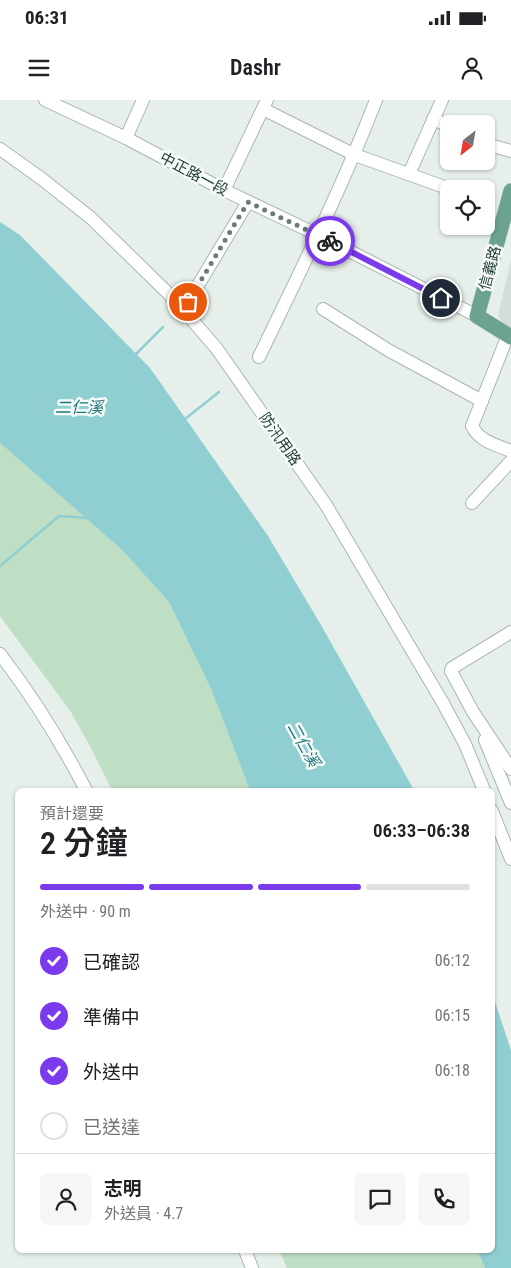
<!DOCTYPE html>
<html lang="zh-TW">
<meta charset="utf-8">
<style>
body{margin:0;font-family:"Roboto Condensed","Noto Sans TC",sans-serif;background:#f6f6f6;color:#202124;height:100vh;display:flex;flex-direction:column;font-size:19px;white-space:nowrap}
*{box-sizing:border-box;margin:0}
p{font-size:16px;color:#757577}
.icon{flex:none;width:28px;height:28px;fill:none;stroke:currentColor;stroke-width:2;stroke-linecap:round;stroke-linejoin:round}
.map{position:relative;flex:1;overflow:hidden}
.details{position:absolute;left:15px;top:688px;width:480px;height:465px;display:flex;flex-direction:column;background:#fff;border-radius:8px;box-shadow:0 1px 4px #0004}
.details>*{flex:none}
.needle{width:32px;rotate:211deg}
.tools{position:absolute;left:440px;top:15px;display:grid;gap:10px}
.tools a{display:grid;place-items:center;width:55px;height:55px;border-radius:8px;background:#fff;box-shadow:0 1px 4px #0004;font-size:25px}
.pin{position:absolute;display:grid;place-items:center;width:42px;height:42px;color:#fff;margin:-21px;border:2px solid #fff;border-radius:50%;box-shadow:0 1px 5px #0007}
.courier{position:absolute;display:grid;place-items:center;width:50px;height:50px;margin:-25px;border:4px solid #7c3aed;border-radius:50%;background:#fff;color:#222;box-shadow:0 1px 6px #0007}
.headline em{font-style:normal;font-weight:600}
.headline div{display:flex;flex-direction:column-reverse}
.headline{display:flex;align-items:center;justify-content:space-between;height:85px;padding:0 25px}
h1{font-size:32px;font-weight:600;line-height:38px}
.bar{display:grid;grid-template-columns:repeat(4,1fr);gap:8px 5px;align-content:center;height:60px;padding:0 25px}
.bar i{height:6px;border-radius:4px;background:#e0e0e0}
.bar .current{background:#7c3aed}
.bar p{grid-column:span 4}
.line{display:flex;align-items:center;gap:12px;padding:0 25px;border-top:1px solid #e0e0e0}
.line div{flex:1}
.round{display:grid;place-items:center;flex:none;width:52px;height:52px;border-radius:8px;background:#f6f6f6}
ol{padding:0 25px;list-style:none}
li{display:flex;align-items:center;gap:15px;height:55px}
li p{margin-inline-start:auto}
li .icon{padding:5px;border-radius:50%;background:#7c3aed;color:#fff;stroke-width:4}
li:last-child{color:#757577}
li i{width:28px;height:28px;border:2px solid #e0e0e0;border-radius:50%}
.status{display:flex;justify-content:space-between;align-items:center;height:35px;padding:0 25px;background:#fff;direction:ltr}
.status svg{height:14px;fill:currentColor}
header{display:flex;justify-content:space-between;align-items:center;height:65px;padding:0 25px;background:#fff;font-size:22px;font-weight:600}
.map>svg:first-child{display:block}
.built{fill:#d4ded8}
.green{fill:#bfdfc5}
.water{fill:#8fcfd2}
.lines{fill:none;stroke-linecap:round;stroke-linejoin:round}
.stream{stroke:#8fcfd2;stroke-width:2.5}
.minor-casing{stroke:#a8b7b0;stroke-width:14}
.major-casing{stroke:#c2cac7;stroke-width:16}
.minor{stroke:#fff;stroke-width:12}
.major{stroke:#6ba38f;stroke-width:15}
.done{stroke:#697e75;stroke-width:5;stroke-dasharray:0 9}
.route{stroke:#7c3aed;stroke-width:6}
.labels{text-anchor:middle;stroke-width:5;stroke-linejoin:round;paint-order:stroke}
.street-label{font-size:15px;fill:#254136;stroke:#f7fbf8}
.water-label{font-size:16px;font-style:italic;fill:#1e777d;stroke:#f7fbf8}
</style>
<div class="status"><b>06:31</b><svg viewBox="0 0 49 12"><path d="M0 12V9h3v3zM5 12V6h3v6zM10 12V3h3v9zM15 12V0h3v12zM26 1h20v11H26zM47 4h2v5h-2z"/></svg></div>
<header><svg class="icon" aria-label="menu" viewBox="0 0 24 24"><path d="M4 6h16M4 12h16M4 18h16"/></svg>Dashr<svg class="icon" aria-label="person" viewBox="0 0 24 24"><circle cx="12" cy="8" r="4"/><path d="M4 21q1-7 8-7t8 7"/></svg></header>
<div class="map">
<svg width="511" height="1168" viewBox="0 0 511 1168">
<rect width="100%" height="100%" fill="#e6efea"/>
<polygon class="built" points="511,160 511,232 504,228 498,215"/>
<g class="green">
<polygon points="0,343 121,449 169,502 211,589 250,690 112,690 92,650 71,612 0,516"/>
<polygon points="279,1150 477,1150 485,1168 287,1168"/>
</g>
<g class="water">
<polygon points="0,122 20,135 150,268 268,436 321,525 414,690 250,690 211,589 169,502 121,449 0,343"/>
<polygon points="493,896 511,950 511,1168 485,1168 477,1150 492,1150"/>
</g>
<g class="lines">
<g class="stream">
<polyline points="134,256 163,227"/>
<polyline points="185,319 219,292"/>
<polyline points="0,466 59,416 87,418"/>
</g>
<defs>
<g id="minor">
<polyline points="45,0 126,38 224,90 318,135 477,216"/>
<polyline points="263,9 355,55 450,89"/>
<polyline points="433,19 449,26"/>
<polyline points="126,38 143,0"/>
<polyline points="486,44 511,51"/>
<polyline points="0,49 42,79 91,118 175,200 217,249 326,405 443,603 465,644 484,690"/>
<polyline points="409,74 442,0"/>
<polyline points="224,90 267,0"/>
<polyline points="188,202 248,102"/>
<polyline points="323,209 388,250 482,301"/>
<path d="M508 235 472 326C479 341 496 345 511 351"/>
<path d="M259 257C300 172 342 88 376 0"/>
<polyline points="472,403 511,361"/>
<polyline points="511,532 452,568 451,571 473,612 511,669"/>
<path d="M0 554C33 597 61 642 86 690"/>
<polyline points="485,640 511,703"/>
<polyline points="492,711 511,759"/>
<polyline points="245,1150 252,1168"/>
</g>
<polyline id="major" points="511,91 477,216 511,237"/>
</defs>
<use href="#minor" class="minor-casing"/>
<use href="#major" class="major-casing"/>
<use href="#minor" class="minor"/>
<use href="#major" class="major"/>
</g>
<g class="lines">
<polyline class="done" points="188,202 248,102 330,141"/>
<polyline class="route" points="330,141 441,198"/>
</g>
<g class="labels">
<g class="street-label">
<text transform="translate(194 74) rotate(28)" y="5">中正路一段</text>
<text transform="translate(490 168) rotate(-75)" y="5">信義路</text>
<text transform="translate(280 339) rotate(55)" y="5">防汛用路</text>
</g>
<g class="water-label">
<text x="79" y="313">二仁溪</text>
<text transform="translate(304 644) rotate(61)" y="6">二仁溪</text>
</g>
</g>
</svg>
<div class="tools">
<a><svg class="needle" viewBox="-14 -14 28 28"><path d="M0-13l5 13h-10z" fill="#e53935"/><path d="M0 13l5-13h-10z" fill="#757577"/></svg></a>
<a><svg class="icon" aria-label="locate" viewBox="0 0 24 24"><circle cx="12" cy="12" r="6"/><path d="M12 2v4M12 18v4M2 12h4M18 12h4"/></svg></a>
</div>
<div class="pin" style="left:188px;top:202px;background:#ea580c"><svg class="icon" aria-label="bag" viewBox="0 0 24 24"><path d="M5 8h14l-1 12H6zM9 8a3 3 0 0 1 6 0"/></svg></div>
<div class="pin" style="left:441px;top:198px;background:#1f2937"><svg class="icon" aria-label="home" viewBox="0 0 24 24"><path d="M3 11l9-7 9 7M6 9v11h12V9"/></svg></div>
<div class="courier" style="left:330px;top:141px"><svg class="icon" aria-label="bike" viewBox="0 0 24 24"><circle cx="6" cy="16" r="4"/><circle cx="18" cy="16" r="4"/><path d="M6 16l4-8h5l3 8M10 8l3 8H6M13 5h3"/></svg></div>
<section class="details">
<div class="headline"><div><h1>2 分鐘</h1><p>預計還要</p></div><em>06:33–06:38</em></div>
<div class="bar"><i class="current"></i><i class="current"></i><i class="current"></i><i></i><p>外送中 · 90 m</p></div>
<ol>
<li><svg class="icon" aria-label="check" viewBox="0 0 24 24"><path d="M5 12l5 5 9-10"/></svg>已確認<p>06:12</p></li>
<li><svg class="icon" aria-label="check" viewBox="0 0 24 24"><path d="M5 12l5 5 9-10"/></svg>準備中<p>06:15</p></li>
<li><svg class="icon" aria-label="check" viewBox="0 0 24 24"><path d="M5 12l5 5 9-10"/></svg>外送中<p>06:18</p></li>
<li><i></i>已送達</li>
</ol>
<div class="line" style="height:90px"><a class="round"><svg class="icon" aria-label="person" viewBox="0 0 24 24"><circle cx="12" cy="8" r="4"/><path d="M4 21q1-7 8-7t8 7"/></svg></a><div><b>志明</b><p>外送員 · 4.7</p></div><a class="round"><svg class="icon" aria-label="chat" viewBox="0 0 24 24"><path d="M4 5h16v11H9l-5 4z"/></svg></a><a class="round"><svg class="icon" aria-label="phone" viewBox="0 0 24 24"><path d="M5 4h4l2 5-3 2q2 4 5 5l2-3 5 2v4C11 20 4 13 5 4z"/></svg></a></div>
</section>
</div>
